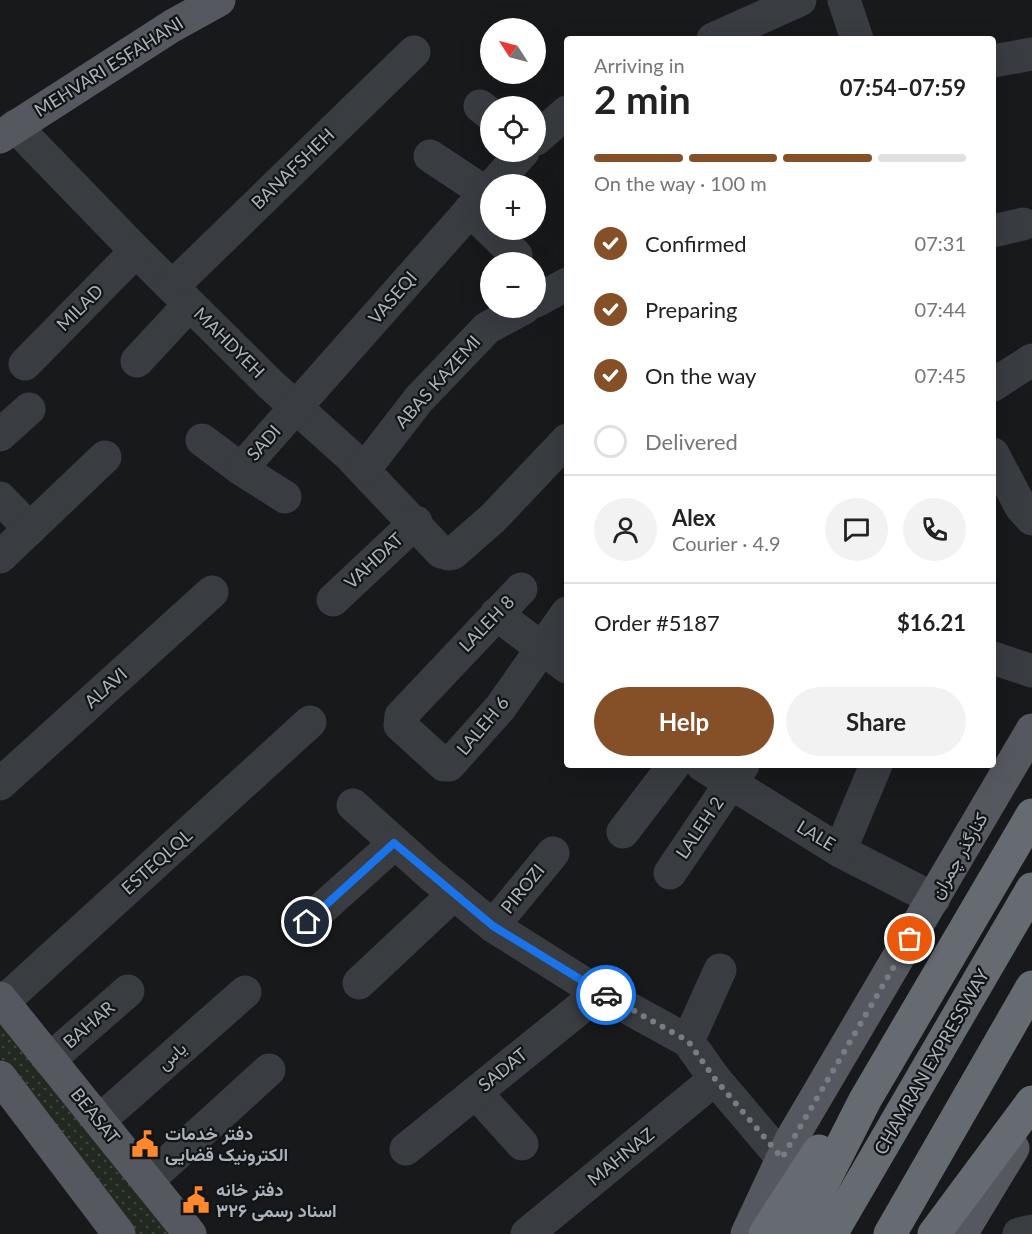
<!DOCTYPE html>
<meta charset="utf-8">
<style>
body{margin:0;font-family:Lato,Vazirmatn,sans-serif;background:#f2f2f2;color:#222;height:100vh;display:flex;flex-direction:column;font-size:22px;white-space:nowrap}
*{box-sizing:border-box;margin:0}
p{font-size:20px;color:#767676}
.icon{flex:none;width:33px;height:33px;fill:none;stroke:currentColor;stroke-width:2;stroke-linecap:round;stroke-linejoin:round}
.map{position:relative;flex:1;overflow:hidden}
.drawer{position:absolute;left:564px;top:36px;width:432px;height:732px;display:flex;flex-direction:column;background:#fff;border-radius:6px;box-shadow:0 6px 24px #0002}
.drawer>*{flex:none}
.needle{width:39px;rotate:306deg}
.buttons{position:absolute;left:480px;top:18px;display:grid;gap:12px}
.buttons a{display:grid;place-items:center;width:66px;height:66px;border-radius:50%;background:#fff;box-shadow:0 6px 24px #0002;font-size:30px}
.pin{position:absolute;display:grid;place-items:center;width:51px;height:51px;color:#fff;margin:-26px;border:3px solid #fff;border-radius:50%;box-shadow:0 2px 6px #0007}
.courier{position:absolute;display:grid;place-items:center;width:60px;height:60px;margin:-30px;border:4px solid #1a73e8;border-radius:50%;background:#fff;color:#222;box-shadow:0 2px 8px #0007}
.overview em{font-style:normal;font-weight:700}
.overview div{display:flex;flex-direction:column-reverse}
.overview{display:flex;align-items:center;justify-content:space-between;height:102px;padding:0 30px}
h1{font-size:39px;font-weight:700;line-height:45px}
.bar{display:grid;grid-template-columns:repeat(4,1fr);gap:9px 6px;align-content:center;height:72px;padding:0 30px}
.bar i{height:8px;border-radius:4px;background:#e0e0e0}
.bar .on{background:#855027}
.bar p{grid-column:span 4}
.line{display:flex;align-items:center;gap:15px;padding:0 30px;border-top:2px solid #e0e0e0}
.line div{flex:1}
.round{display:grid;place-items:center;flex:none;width:63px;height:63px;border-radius:32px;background:#f2f2f2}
ol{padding:0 30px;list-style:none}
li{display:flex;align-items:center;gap:18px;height:66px}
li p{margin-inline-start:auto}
li .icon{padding:6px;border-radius:50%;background:#855027;color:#fff;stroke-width:4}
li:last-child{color:#767676}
li i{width:33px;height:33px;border:3px solid #e0e0e0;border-radius:50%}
.button{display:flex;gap:12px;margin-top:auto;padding:12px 30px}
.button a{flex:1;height:69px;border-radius:36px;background:#855027;color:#fff;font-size:24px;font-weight:700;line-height:69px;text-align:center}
.button a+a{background:#f2f2f2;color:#222}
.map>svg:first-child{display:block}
.grass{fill:url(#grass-dots)}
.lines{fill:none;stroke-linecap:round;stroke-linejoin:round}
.minor{stroke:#393c40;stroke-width:33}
.major{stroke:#55595f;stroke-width:33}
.highway{stroke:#656b71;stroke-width:33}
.done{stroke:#777d83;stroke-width:6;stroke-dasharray:0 10.8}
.route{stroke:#1a73e8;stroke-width:8}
.labels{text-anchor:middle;stroke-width:4.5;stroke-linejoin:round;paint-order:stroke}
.street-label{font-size:18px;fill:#aab3bb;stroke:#131416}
.poi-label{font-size:18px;font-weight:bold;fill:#aab3bb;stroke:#131416;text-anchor:start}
</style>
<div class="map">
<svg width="1032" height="1234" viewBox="0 0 1032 1234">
<defs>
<pattern id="grass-dots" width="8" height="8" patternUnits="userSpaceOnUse" patternTransform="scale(1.5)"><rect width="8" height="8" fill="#212920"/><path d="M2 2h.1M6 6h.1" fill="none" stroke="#3f463e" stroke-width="1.8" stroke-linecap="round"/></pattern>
</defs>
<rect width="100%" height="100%" fill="#18191b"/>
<polygon class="grass" points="0,1024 170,1234 135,1234 0,1058"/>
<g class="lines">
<g class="minor">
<polyline points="844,0 857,39"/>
<polyline points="713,39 800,0"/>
<polyline points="993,61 1032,54"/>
<polyline points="480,106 490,114"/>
<polyline points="15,126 136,251 270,384 349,455 441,552 448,554 453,553 493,518 567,440"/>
<polyline points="536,139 567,112"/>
<polyline points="430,156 486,193"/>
<polyline points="494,184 523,152"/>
<polyline points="470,210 516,255"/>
<polyline points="993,231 1023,224"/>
<polyline points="172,287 414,52"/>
<polyline points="536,301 567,284"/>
<polyline points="137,361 189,305"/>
<polyline points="25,364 136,251"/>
<polyline points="993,385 1032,360"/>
<polyline points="0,435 29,409"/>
<polyline points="202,440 241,469 490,188"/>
<polyline points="993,454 1021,507 1032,519"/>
<polyline points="241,469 285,497"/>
<polyline points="364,470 419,399 487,328 524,308"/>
<polyline points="0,498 30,529"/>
<polyline points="0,557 105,457"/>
<polyline points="521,589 401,716 400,725 444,765 449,765 500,708 567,613"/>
<polyline points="333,600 416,522"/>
<polyline points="496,614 567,667"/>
<polyline points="993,658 1032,671"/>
<polyline points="702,765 840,851 934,899"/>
<polyline points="0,784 212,592"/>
<polyline points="353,805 431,875 493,926 588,986 688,1041 715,1079 782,1158"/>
<polyline points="623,832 674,765"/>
<polyline points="840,851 876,765"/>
<polyline points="670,873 743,765"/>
<polyline points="307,922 395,843"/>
<polyline points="493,926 553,853"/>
<polyline points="359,983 454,894"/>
<polyline points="3,1002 310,722"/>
<polyline points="688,1041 720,970"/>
<polyline points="49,1060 128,991"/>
<polyline points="476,1093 522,1144"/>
<polyline points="99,1121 245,992"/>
<polyline points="406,1149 600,992"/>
<polyline points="147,1181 269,1070"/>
<polyline points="527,1234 715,1079"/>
<polyline points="1019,1234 1032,1231"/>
</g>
<g class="major">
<polyline points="0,137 172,26 219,0"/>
<polyline points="0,998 190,1234"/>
<polyline points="0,1077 119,1234"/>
<polyline points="747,1234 792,1138 1032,730"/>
<polyline points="961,1234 1013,1148"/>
</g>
<g class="highway">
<polyline points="765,1234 819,1151"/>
<polyline points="797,1234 865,1100 1032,815"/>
<polyline points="831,1234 1032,889"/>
<polyline points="890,1234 1032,987"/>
<polyline points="934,1234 1032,1102"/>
</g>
</g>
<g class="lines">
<polyline class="done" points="606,995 688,1041 715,1079 782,1158 910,939"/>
<polyline class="route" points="307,922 394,843 493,926 606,995"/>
</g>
<defs>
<symbol id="civic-bare" viewBox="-9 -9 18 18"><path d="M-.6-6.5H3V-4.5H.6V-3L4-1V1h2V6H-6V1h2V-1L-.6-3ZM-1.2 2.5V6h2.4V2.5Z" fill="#fd882e" stroke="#131416" stroke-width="2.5" paint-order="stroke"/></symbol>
</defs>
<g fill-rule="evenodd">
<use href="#civic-bare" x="126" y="1125" width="38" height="38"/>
<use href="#civic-bare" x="177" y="1181" width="38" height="38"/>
</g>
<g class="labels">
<g class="street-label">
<text transform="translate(109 67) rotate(-32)" y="6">MEHVARI ESFAHANI</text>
<text transform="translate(293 169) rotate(-44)" y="6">BANAFSHEH</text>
<text transform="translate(393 298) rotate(-49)" y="6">VASEQI</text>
<text transform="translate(80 308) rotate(-45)" y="6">MILAD</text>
<text transform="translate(229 343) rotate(45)" y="6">MAHDYEH</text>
<text transform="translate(438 382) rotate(-48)" y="6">ABAS KAZEMI</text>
<text transform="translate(264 443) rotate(-48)" y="6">SADI</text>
<text transform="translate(374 561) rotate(-43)" y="6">VAHDAT</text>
<text transform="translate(487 624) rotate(-46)" y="6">LALEH 8</text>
<text transform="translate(106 688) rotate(-42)" y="6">ALAVI</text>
<text transform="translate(483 726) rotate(-50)" y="6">LALEH 6</text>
<text transform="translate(700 828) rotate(-56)" y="6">LALEH 2</text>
<text transform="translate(816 836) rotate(31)" y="6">LALE</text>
<text transform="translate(959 856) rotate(-60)" y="6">کنارگذر چمران</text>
<text transform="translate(157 862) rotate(-42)" y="6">ESTEQLQL</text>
<text transform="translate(523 889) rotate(-51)" y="6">PIROZI</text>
<text transform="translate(89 1025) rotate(-41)" y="6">BAHAR</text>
<text transform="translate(172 1056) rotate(-41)" y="6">یاس</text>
<text transform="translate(932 1062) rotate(-60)" y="6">CHAMRAN EXPRESSWAY</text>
<text transform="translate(503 1070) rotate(-39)" y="6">SADAT</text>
<text transform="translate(95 1116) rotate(51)" y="6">BEASAT</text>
<text transform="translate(621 1157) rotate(-39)" y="6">MAHNAZ</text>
</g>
<g class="poi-label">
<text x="165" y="1140">دفتر خدمات<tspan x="165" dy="21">الکترونیک قضایی</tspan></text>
<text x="216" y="1196">دفتر خانه<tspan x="216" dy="21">اسناد رسمی ۳۲۶</tspan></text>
</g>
</g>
</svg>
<div class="buttons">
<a><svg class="needle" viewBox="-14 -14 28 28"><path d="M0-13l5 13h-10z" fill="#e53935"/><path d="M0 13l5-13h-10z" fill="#767676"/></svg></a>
<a><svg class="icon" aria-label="locate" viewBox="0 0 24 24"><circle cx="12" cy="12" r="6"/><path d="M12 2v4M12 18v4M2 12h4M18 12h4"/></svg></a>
<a>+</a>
<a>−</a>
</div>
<div class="pin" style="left:910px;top:939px;background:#ea580c"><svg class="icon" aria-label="bag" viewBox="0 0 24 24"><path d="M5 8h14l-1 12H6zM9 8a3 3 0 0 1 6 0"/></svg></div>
<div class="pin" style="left:307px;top:922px;background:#1f2937"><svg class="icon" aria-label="home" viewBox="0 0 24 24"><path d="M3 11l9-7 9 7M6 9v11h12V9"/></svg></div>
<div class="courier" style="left:606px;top:995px"><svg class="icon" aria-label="car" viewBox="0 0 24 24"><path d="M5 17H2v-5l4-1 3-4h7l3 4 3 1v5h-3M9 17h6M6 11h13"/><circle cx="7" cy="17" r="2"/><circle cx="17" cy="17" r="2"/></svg></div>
<section class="drawer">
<div class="overview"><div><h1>2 min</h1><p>Arriving in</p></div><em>07:54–07:59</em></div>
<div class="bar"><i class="on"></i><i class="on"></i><i class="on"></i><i></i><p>On the way · 100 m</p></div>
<ol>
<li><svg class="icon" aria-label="check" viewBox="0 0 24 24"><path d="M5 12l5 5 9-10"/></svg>Confirmed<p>07:31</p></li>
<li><svg class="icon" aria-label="check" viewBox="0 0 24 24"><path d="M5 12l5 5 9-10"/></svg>Preparing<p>07:44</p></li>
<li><svg class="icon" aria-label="check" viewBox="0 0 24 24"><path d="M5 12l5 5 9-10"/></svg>On the way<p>07:45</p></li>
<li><i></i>Delivered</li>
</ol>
<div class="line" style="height:108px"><a class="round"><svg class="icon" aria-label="person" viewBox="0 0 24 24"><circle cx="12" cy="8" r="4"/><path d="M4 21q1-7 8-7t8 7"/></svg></a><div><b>Alex</b><p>Courier · 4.9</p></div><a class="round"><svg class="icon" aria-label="chat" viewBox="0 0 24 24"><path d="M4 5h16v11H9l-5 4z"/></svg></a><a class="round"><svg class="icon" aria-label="phone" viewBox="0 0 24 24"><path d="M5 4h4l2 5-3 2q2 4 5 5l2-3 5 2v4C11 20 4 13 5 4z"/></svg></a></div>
<div class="line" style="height:78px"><div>Order #5187</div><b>$16.21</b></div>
<div class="button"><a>Help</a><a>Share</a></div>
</section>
</div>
